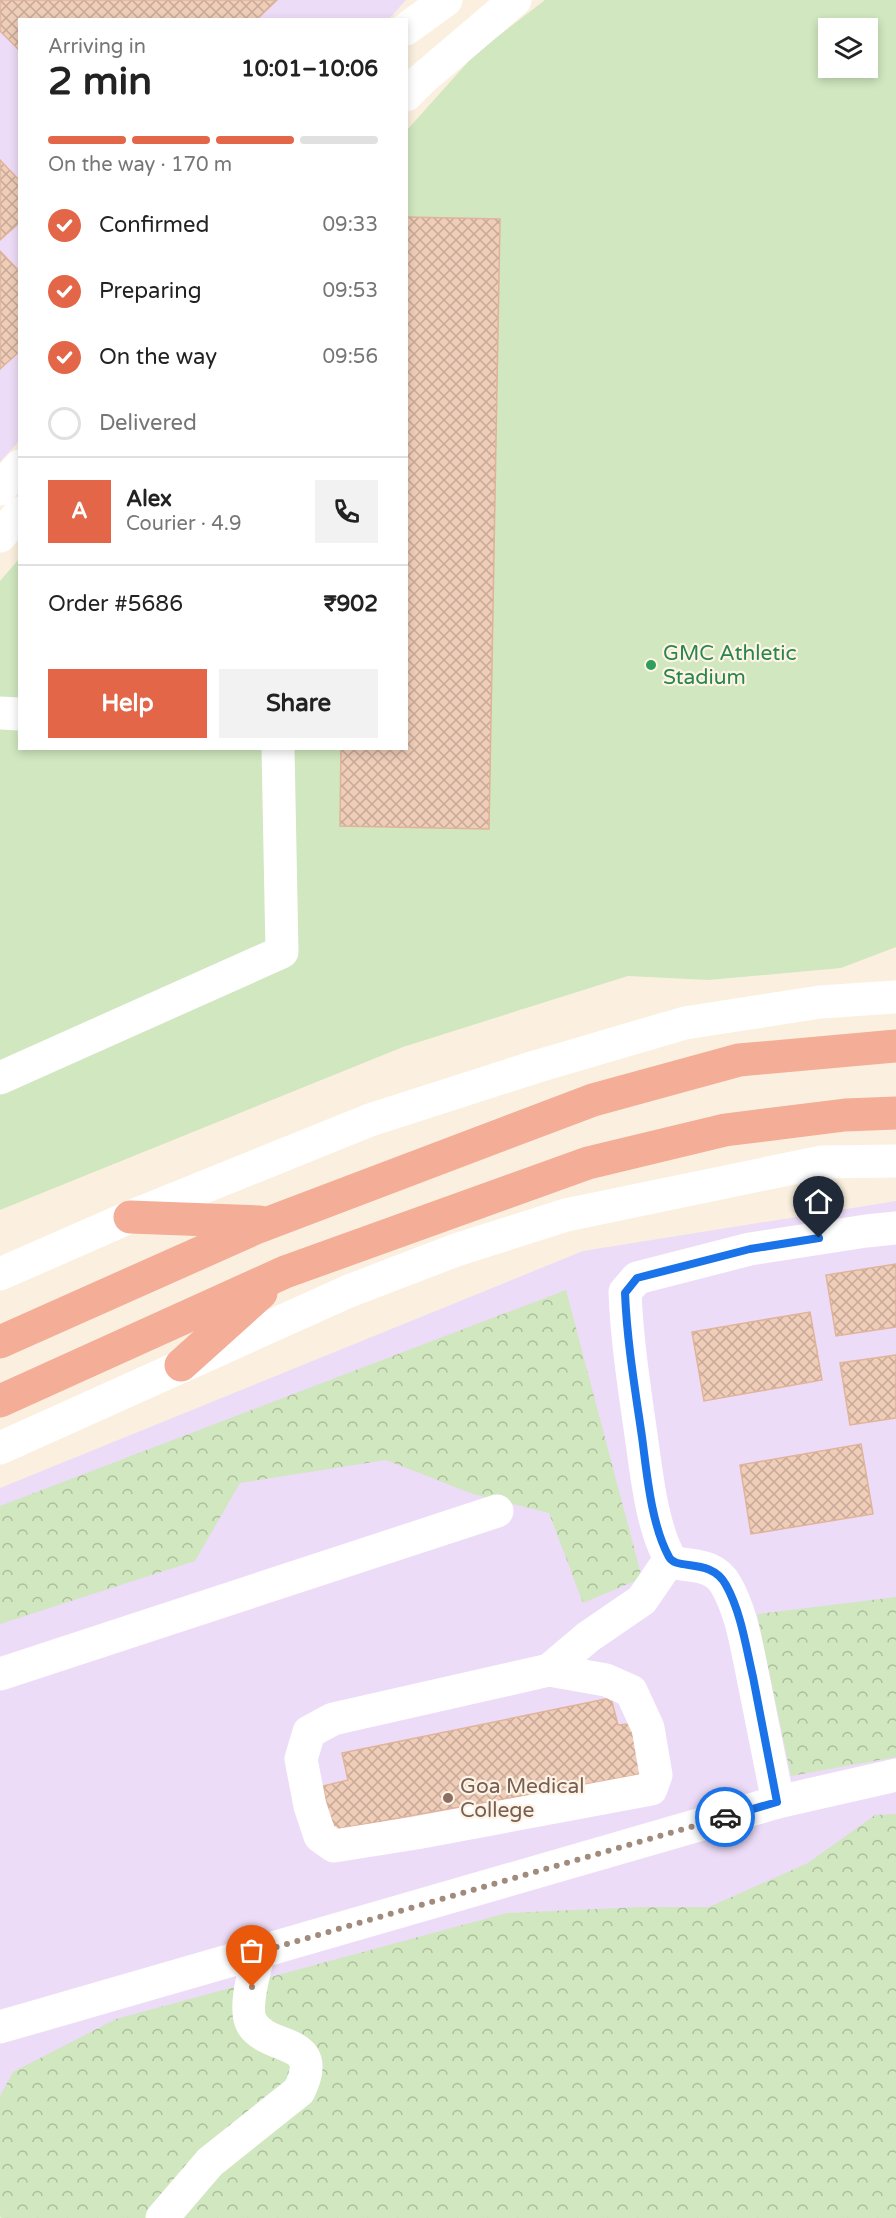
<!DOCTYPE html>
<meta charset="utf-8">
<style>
body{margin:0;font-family:"Varela Round",sans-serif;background:#f2f2f2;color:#222;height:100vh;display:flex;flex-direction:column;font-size:22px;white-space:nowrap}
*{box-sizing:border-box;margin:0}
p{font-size:20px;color:#767676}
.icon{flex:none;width:33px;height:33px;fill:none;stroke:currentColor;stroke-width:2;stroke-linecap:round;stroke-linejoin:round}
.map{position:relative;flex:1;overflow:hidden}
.panel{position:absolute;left:18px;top:18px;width:390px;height:732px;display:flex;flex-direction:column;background:#fff;border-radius:0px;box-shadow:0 3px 9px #0003}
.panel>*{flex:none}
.fabs{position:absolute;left:818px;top:18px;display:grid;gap:12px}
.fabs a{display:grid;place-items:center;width:60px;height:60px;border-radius:0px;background:#fff;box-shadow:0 3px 9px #0003;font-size:30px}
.pin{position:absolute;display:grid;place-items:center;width:51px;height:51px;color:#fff;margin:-62px -26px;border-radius:50% 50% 50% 0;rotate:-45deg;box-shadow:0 0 6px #0007}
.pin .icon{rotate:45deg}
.courier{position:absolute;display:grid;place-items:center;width:60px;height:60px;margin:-30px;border:4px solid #1a73e8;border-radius:50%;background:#fff;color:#222;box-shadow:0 2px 8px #0007}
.overview em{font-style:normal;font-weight:700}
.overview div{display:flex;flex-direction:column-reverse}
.overview{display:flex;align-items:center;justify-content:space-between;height:102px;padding:0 30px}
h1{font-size:39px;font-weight:700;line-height:45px}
.bar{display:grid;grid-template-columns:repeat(4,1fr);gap:9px 6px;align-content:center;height:72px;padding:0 30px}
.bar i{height:8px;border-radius:4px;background:#e0e0e0}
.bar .current{background:#e26647}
.bar p{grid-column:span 4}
.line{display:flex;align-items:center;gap:15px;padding:0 30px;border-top:2px solid #e0e0e0}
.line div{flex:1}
.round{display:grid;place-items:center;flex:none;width:63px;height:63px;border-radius:0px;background:#f2f2f2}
ol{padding:0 30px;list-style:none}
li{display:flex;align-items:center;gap:18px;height:66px}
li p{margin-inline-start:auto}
li .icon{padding:6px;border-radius:50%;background:#e26647;color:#fff;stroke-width:4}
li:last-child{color:#767676}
li i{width:33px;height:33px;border:3px solid #e0e0e0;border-radius:50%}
.action{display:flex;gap:12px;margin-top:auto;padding:12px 30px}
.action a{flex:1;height:69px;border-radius:0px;background:#e26647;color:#fff;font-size:24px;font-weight:700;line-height:69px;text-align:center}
.action a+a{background:#f2f2f2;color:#222}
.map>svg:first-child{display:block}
.education{fill:#eddcf7}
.green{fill:#d0e7bf;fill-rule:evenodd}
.forest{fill:url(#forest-crowns)}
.building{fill:url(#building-cross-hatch);stroke:#e1b399;stroke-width:1.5}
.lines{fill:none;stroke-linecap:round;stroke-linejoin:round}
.minor{stroke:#fff;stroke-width:33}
.highway{stroke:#f4ad97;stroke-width:33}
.done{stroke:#a18b7d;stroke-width:6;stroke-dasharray:0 10.8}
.route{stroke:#1a73e8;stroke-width:8}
.leisure-dot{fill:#2e9e5b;stroke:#fef4e5;stroke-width:2}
.education-dot{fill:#8d6e63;stroke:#fef4e5;stroke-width:2}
.labels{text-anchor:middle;stroke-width:4.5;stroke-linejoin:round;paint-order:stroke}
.leisure-label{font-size:21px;fill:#27864d;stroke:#fef4e5;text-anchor:start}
.education-label{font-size:21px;fill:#785e54;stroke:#fef4e5;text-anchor:start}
</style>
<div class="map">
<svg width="896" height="2218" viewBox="0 0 896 2218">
<defs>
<pattern id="forest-crowns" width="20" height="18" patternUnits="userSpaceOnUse" patternTransform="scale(1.5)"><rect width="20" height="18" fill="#d0e7bf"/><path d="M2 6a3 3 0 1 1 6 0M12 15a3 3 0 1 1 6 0" fill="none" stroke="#adbe9d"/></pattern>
<pattern id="building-cross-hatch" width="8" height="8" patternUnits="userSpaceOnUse" patternTransform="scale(1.5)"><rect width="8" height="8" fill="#efcdb8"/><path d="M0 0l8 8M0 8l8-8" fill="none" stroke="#c6a998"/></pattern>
</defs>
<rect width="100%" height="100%" fill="#fbf0df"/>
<g class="education">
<polygon points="0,0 406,0 389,19 20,20 20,440 0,462"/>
<polygon points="896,1201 896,2109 0,2185 0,1488 583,1251"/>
</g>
<path class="green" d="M545 0H896V947L841 968 708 980 628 976 403 1047 0 1210V581L19 559 20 748H406L407 130 476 53ZM828 28H867V68H828Z"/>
<g class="forest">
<polygon points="566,1290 642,1578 583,1603 549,1513 473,1494 386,1460 240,1483 195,1561 0,1624 0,1506"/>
<polygon points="896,1597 896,1757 791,1776 757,1614"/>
<polygon points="896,1814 896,2218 1,2218 0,2216 0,2096 13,2072 116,2019 507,1913 642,1907 709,1907 808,1863 875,1815"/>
</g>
<g class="building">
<polygon points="0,0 277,0 256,20 20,20 20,51 0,31"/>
<polygon points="0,160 20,181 20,222 0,240"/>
<polygon points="406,217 500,219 489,829 340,826 341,748 406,748"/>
<polygon points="0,251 20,272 20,351 0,369"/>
<polygon points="896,1264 896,1327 836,1336 826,1275"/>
<polygon points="810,1312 822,1380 704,1401 692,1332"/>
<polygon points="896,1355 896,1418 850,1425 840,1363"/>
<polygon points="861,1444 873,1514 751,1534 740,1465"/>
<polygon points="611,1698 618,1725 641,1723 648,1773 332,1830 323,1786 348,1780 342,1753"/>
</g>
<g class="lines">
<g class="minor">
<polyline points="406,29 446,0"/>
<polyline points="406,95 421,80 515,0"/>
<polyline points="0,489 20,466"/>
<polyline points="0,536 20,513"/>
<polyline points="0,713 20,714"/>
<polyline points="0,1078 282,952 278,748"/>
<polyline points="0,1274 130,1217 370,1120 535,1067 685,1023 820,1002 896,997"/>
<polyline points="0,1448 349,1291 456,1250 566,1215 822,1162 896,1161"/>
<polyline points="549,1670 606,1680 631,1691 648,1728 656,1775 651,1789 416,1833 334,1846 320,1836 310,1806 301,1759 309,1732 333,1719 549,1670 588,1637 642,1600 670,1559"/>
<polyline points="0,1674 497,1511"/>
<path d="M778 1802C769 1759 761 1715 752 1672 746 1643 741 1611 726 1585 711 1557 676 1571 669 1557 652 1525 647 1477 642 1442 635 1392 627 1343 625 1292L637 1278 750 1249 866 1231 896 1228"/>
<polyline points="0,2027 778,1802 896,1775"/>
<path d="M162 2218 210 2162 299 2091C326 2037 270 2052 252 2024 243 2009 255 1969 259 1952"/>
</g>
<g class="highway">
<polyline points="130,1217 260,1222"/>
<polyline points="0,1342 258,1227 593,1100 739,1060 896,1046"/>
<polyline points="181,1365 261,1293"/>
<polyline points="0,1401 285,1272 588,1163 725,1130 845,1115 896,1113"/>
</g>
</g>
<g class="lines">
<polyline class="done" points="252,1987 259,1952 725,1817"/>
<path class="route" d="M725 1817 777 1802C769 1760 761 1718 753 1677 746 1647 741 1612 726 1585 711 1557 676 1571 669 1557 651 1524 647 1474 642 1437 635 1389 627 1341 625 1293L637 1278 750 1249 819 1238"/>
</g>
<circle class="leisure-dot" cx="651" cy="665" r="6"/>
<circle class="education-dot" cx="448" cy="1798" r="6"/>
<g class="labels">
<g class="leisure-label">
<text x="663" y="660">GMC Athletic<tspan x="663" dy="24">Stadium</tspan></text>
</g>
<g class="education-label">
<text x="460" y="1793">Goa Medical<tspan x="460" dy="24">College</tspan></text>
</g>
</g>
</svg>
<div class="fabs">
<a><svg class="icon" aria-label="layers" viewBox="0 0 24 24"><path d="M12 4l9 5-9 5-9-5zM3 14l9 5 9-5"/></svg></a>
</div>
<div class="pin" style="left:252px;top:1987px;background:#ea580c"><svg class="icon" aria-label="bag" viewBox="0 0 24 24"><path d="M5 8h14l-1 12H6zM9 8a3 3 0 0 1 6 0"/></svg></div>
<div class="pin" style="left:819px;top:1238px;background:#1f2937"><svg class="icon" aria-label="home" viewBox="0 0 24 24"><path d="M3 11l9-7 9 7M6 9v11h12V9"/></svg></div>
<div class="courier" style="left:725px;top:1817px"><svg class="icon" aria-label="car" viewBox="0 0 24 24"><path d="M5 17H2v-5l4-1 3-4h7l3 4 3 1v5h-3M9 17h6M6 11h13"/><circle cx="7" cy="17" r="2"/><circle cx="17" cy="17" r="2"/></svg></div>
<section class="panel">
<div class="overview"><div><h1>2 min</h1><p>Arriving in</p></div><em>10:01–10:06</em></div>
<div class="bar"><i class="current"></i><i class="current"></i><i class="current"></i><i></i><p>On the way · 170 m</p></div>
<ol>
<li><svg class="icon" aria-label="check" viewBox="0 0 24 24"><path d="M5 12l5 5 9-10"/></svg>Confirmed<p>09:33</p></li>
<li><svg class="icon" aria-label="check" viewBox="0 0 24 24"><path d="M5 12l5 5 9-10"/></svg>Preparing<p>09:53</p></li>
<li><svg class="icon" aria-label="check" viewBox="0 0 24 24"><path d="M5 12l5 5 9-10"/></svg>On the way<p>09:56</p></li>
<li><i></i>Delivered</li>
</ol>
<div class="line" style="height:108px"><b class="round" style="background:#e26647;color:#fff">A</b><div><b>Alex</b><p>Courier · 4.9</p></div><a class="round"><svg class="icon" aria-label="phone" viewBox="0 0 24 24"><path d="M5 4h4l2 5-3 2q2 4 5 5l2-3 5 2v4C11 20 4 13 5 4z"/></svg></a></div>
<div class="line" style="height:78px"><div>Order #5686</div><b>₹902</b></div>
<div class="action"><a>Help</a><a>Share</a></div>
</section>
</div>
